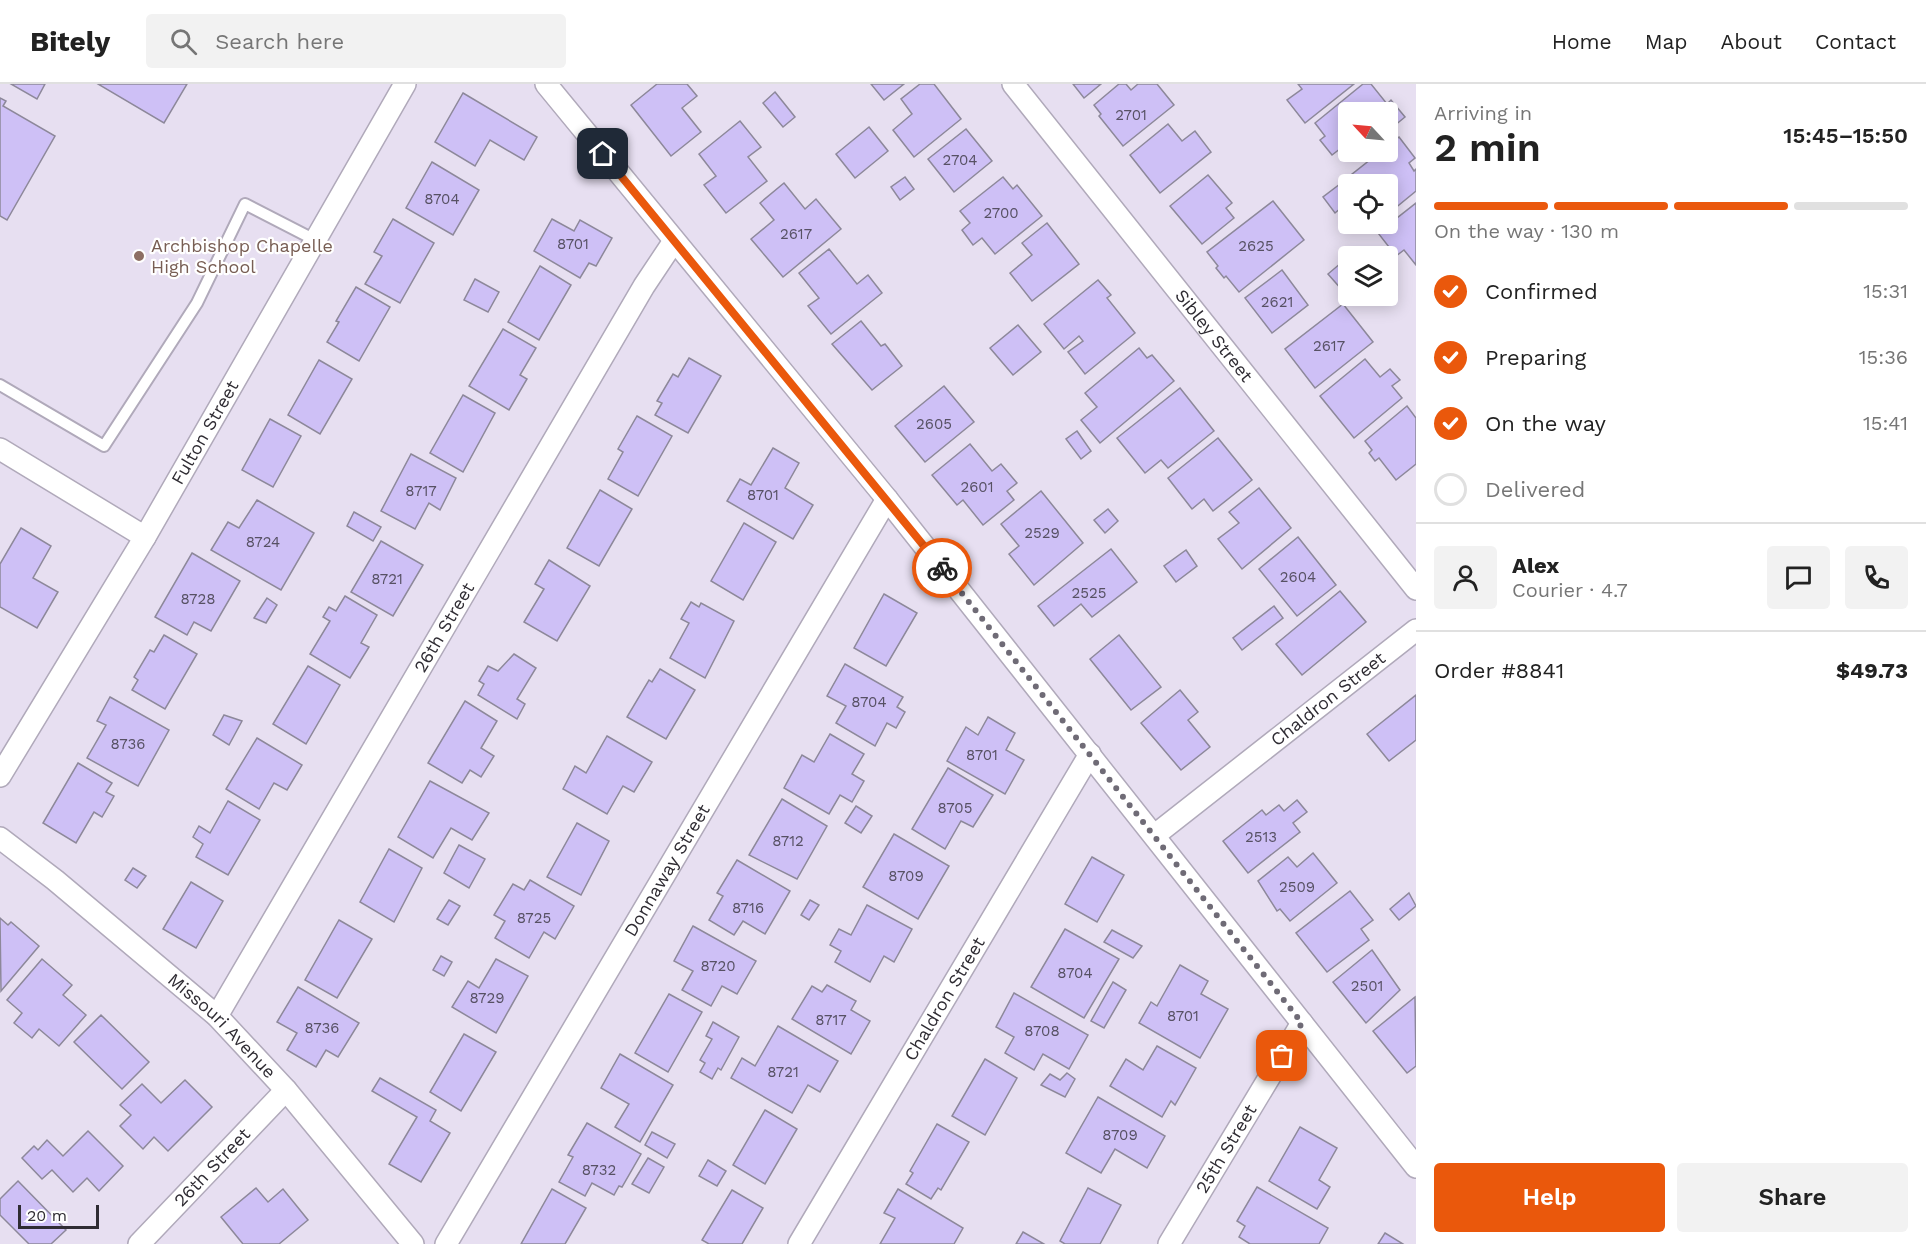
<!DOCTYPE html>
<meta charset="utf-8">
<style>
body{margin:0;font-family:"Work Sans",sans-serif;background:#f2f2f2;color:#222;height:100vh;display:flex;flex-direction:column;font-size:22px;white-space:nowrap}
*{box-sizing:border-box;margin:0}
p{font-size:20px;color:#767676}
.icon{flex:none;width:33px;height:33px;fill:none;stroke:currentColor;stroke-width:2;stroke-linecap:round;stroke-linejoin:round}
.map{position:relative;flex:1;overflow:hidden}
.sheet{display:flex;flex-direction:column;background:#fff;width:510px}
.sheet>*{flex:none}
.needle{width:39px;rotate:296deg}
.tools{position:absolute;left:1338px;top:18px;display:grid;gap:12px}
.tools a{display:grid;place-items:center;width:60px;height:60px;border-radius:6px;background:#fff;box-shadow:0 3px 15px #0003;font-size:30px}
.scale{position:absolute;left:18px;bottom:15px;width:81px;box-sizing:border-box;padding-left:6px;border:3px solid #2f2c33;border-top:0;font-size:16px;line-height:21px;white-space:nowrap;color:#2f2c33;-webkit-text-stroke:4px #fff;paint-order:stroke}
.pin{position:absolute;display:grid;place-items:center;width:51px;height:51px;color:#fff;margin:-26px;border-radius:12px;box-shadow:0 3px 9px #0006}
.courier{position:absolute;display:grid;place-items:center;width:60px;height:60px;margin:-30px;border:4px solid #ea580c;border-radius:50%;background:#fff;color:#222;box-shadow:0 2px 8px #0007}
.headline em{font-style:normal;font-weight:600}
.headline div{display:flex;flex-direction:column-reverse}
.headline{display:flex;align-items:center;justify-content:space-between;height:102px;padding:0 18px}
h1{font-size:39px;font-weight:600;line-height:45px}
.bar{display:grid;grid-template-columns:repeat(4,1fr);gap:9px 6px;align-content:center;height:72px;padding:0 18px}
.bar i{height:8px;border-radius:4px;background:#e0e0e0}
.bar .selected{background:#ea580c}
.bar p{grid-column:span 4}
.line{display:flex;align-items:center;gap:15px;padding:0 18px;border-top:2px solid #e0e0e0}
.line div{flex:1}
.round{display:grid;place-items:center;flex:none;width:63px;height:63px;border-radius:6px;background:#f2f2f2}
ol{padding:0 18px;list-style:none}
li{display:flex;align-items:center;gap:18px;height:66px}
li p{margin-inline-start:auto}
li .icon{padding:6px;border-radius:50%;background:#ea580c;color:#fff;stroke-width:4}
li:last-child{color:#767676}
li i{width:33px;height:33px;border:3px solid #e0e0e0;border-radius:50%}
.cta{display:flex;gap:12px;margin-top:auto;padding:12px 18px}
.cta a{flex:1;height:69px;border-radius:6px;background:#ea580c;color:#fff;font-size:24px;font-weight:600;line-height:69px;text-align:center}
.cta a+a{background:#f2f2f2;color:#222}
header{display:flex;align-items:center;gap:36px;box-sizing:border-box;height:84px;padding:0 30px;background:#fff;border-bottom:2px solid #e0e0e0}
header strong{font-size:28px}
nav{display:flex;gap:33px;margin-inline-start:auto;font-size:21px}
.search{width:420px;height:54px;background:#f2f2f2;display:flex;align-items:center;gap:15px;box-sizing:border-box;padding:0 21px;border-radius:6px;color:#767676;font-size:22px}
main{display:flex;flex:1;min-height:0}
.map>svg:first-child{display:block}
.building{fill:#cec0f6;stroke:#8d889a;stroke-width:1.5}
.lines{fill:none;stroke-linecap:round;stroke-linejoin:round}
.service-casing{stroke:#b0a9ba;stroke-width:14}
.minor-casing{stroke:#b0a9ba;stroke-width:24}
.service{stroke:#fff;stroke-width:10}
.minor{stroke:#fff;stroke-width:21}
.done{stroke:#6f6b76;stroke-width:6;stroke-dasharray:0 10.8}
.route{stroke:#ea580c;stroke-width:8}
.education-dot{fill:#8d6e63;stroke:#fff;stroke-width:2}
.labels{text-anchor:middle;stroke-width:4.5;stroke-linejoin:round;paint-order:stroke}
.number-label{font-size:15px;fill:#575164}
.education-label{font-size:18px;fill:#785e54;stroke:#fff;text-anchor:start}
.street-label{font-size:18px;fill:#2f2c33;stroke:#fff}
</style>
<header>
<strong>Bitely</strong>
<div class="search"><svg class="icon" aria-label="search" viewBox="0 0 24 24"><circle cx="10" cy="10" r="6"/><path d="M15 15l6 6"/></svg>Search here</div>
<nav><a>Home</a><a>Map</a><a>About</a><a>Contact</a></nav>
</header>
<main>
<div class="map">
<svg width="1416" height="1160" viewBox="0 0 1416 1160">
<rect width="100%" height="100%" fill="#e7dff1"/>
<g class="building">
<polygon points="11,0 45,0 37,15"/>
<polygon points="98,0 187,0 164,39"/>
<polygon points="657,0 687,0 697,12 682,24 701,48 671,72 631,21"/>
<polygon points="871,0 904,0 884,16"/>
<polygon points="920,0 934,0 961,35 914,73 893,46 912,30 901,15"/>
<polygon points="1073,0 1101,0 1084,14"/>
<polygon points="1119,0 1126,0 1131,6 1138,0 1157,0 1174,21 1123,62 1099,32 1101,30 1094,21"/>
<polygon points="1298,0 1354,0 1305,39 1287,16 1302,5"/>
<polygon points="1363,0 1371,0 1387,20 1391,16 1405,33 1388,47 1388,28 1348,28 1348,65 1345,61 1332,71 1320,56 1325,52 1315,39"/>
<polygon points="775,8 795,33 783,43 763,19"/>
<polygon points="463,9 537,53 524,76 490,56 475,82 435,58"/>
<polygon points="0,14 6,17 3,22 55,52 7,136 0,132"/>
<polygon points="740,37 761,63 748,73 767,97 726,129 704,101 716,92 699,70"/>
<polygon points="1168,40 1182,57 1195,47 1211,68 1160,109 1130,71"/>
<polygon points="869,43 888,67 855,94 836,70"/>
<polygon points="966,45 992,77 954,108 928,75"/>
<polygon points="1399,53 1415,74 1409,79 1414,87 1416,85 1416,107 1388,130 1388,100 1358,100 1351,91 1380,68 1388,68 1388,62"/>
<polygon points="432,78 479,106 453,151 406,124"/>
<polygon points="1208,91 1232,119 1226,124 1234,134 1202,160 1170,122"/>
<polygon points="905,93 914,105 900,116 891,103"/>
<polygon points="1003,93 1013,105 1017,101 1042,132 995,170 982,154 973,161 962,146 970,139 960,127"/>
<polygon points="784,99 805,125 816,115 841,145 783,193 751,155 774,136 760,119"/>
<polygon points="1340,100 1348,111 1348,118 1335,129 1323,113"/>
<polygon points="1273,117 1304,156 1239,208 1226,192 1224,194 1216,184 1218,182 1207,168"/>
<polygon points="1416,119 1416,181 1404,166 1396,172 1378,149"/>
<polygon points="393,135 434,159 400,219 365,200 382,172 374,168"/>
<polygon points="552,135 574,147 580,136 612,154 596,182 589,179 580,194 534,167"/>
<polygon points="1047,139 1079,180 1032,217 1010,189 1032,171 1022,159"/>
<polygon points="829,165 857,200 868,191 882,209 831,250 808,222 819,214 799,189"/>
<polygon points="1348,173 1348,200 1342,206 1328,190"/>
<polygon points="540,182 571,201 539,256 508,238"/>
<polygon points="1282,186 1308,221 1272,249 1245,214"/>
<polygon points="475,195 499,208 488,228 464,216"/>
<polygon points="1098,196 1111,211 1107,214 1135,249 1085,290 1068,268 1083,257 1079,252 1064,265 1044,240"/>
<polygon points="356,203 390,223 359,277 327,258 339,238 336,237"/>
<polygon points="1343,220 1373,258 1315,304 1285,265"/>
<polygon points="861,237 881,262 885,260 902,282 872,306 832,260"/>
<polygon points="1018,241 1041,268 1013,291 990,264"/>
<polygon points="503,245 536,264 520,291 527,295 509,326 469,302"/>
<polygon points="1139,264 1147,274 1152,271 1174,297 1100,359 1081,336 1097,323 1085,309"/>
<polygon points="689,274 721,292 688,349 655,331 662,319 657,317 673,290 678,293"/>
<polygon points="1365,275 1380,293 1390,285 1400,296 1392,302 1402,314 1354,354 1320,312"/>
<polygon points="319,276 352,295 320,350 288,331"/>
<polygon points="944,302 974,338 925,378 895,342"/>
<polygon points="1180,304 1214,347 1168,384 1161,376 1145,389 1117,354"/>
<polygon points="463,311 495,329 463,388 430,369"/>
<polygon points="1407,322 1416,334 1416,380 1396,396 1379,374 1375,377 1369,369 1372,366 1365,357"/>
<polygon points="637,332 672,352 638,412 608,395 623,368 618,365"/>
<polygon points="270,335 301,352 273,403 242,386"/>
<polygon points="1077,347 1091,367 1081,375 1066,355"/>
<polygon points="1218,354 1252,396 1213,427 1204,415 1192,425 1168,394"/>
<polygon points="970,360 992,387 1001,380 1017,399 1007,407 1014,416 983,441 963,416 957,421 932,391"/>
<polygon points="773,364 799,379 785,404 813,421 793,455 727,417 740,395 751,401"/>
<polygon points="411,370 456,394 440,426 429,419 415,445 381,427"/>
<polygon points="1259,404 1291,444 1242,485 1218,455 1239,439 1229,428"/>
<polygon points="600,406 632,425 599,482 567,464"/>
<polygon points="1041,407 1083,459 1034,501 1009,470 1019,462 1001,440"/>
<polygon points="257,416 314,449 281,506 211,466 228,438 239,444"/>
<polygon points="1108,425 1118,437 1105,449 1094,436"/>
<polygon points="354,428 381,443 373,457 347,442"/>
<polygon points="744,439 776,458 743,516 711,497"/>
<polygon points="21,444 51,462 33,494 58,508 37,544 0,523 0,480"/>
<polygon points="1298,453 1336,501 1297,532 1259,485"/>
<polygon points="381,457 423,481 393,532 351,508"/>
<polygon points="1111,465 1137,498 1092,533 1081,520 1054,542 1038,522"/>
<polygon points="1186,466 1197,482 1176,498 1164,482"/>
<polygon points="192,469 240,497 211,547 194,538 187,551 155,533"/>
<polygon points="549,476 590,502 557,557 524,538 544,505 535,500"/>
<polygon points="1340,507 1366,538 1302,591 1276,560"/>
<polygon points="884,510 917,529 886,582 854,564"/>
<polygon points="345,512 377,531 361,559 369,563 350,594 310,570 330,537 323,533 329,523 336,527"/>
<polygon points="267,514 277,521 266,539 254,534"/>
<polygon points="691,518 699,523 701,519 734,537 705,594 670,574 689,539 681,535"/>
<polygon points="1274,522 1283,534 1242,566 1233,554"/>
<polygon points="164,551 197,570 165,625 132,606 138,596 134,593 150,566 154,568"/>
<polygon points="1119,551 1161,603 1131,626 1090,575"/>
<polygon points="514,570 536,584 517,615 525,620 517,635 478,611 484,600 479,597 488,582 498,587"/>
<polygon points="845,580 903,613 897,623 905,628 896,644 887,639 875,662 836,639 846,622 827,612"/>
<polygon points="308,582 340,601 306,660 273,640"/>
<polygon points="660,585 695,606 666,655 627,633 649,596 652,598"/>
<polygon points="1180,606 1198,628 1188,636 1210,663 1181,686 1141,639"/>
<polygon points="1416,611 1416,656 1389,677 1367,650"/>
<polygon points="110,613 169,646 138,702 87,674 106,641 97,637"/>
<polygon points="465,617 497,637 481,664 494,672 481,693 470,686 462,699 428,679"/>
<polygon points="224,631 242,637 229,661 213,651"/>
<polygon points="988,633 1015,649 1006,666 1024,676 1005,710 947,677 966,643 978,651"/>
<polygon points="830,650 864,670 852,690 864,697 852,718 840,711 829,730 784,704 802,671 814,678"/>
<polygon points="607,652 652,678 634,708 623,702 607,730 563,705 575,682 586,689"/>
<polygon points="257,654 302,681 287,706 274,699 259,725 226,705"/>
<polygon points="78,679 112,699 106,708 114,712 102,733 94,728 76,759 43,739"/>
<polygon points="948,684 993,711 973,743 961,737 945,765 912,745"/>
<polygon points="430,697 489,729 472,756 451,744 433,774 398,753"/>
<polygon points="782,715 827,742 797,795 749,771"/>
<polygon points="1297,716 1307,728 1293,739 1300,748 1248,789 1223,757 1262,726 1266,731 1279,721 1284,727"/>
<polygon points="228,717 260,736 228,791 196,773 203,760 193,753 199,742 210,749"/>
<polygon points="856,722 872,732 861,749 845,739"/>
<polygon points="577,739 609,757 581,811 547,793"/>
<polygon points="894,750 949,782 918,835 863,803"/>
<polygon points="459,761 485,775 469,804 444,789"/>
<polygon points="389,765 422,784 394,838 360,818"/>
<polygon points="1313,769 1337,799 1290,837 1280,825 1277,827 1258,797 1288,773 1297,783"/>
<polygon points="1092,773 1124,791 1097,838 1065,820"/>
<polygon points="737,776 790,807 765,850 743,837 734,851 709,836 723,812 717,809"/>
<polygon points="133,784 146,792 137,804 125,796"/>
<polygon points="530,796 574,822 555,855 544,848 529,874 495,854 505,837 494,831 513,800 524,806"/>
<polygon points="191,798 223,817 196,864 163,845"/>
<polygon points="1350,807 1373,836 1361,845 1369,856 1327,888 1296,849"/>
<polygon points="1409,809 1416,822 1399,836 1390,825"/>
<polygon points="449,816 460,822 448,841 437,835"/>
<polygon points="810,816 819,821 809,836 801,831"/>
<polygon points="867,821 912,845 894,878 884,872 870,898 835,878 841,867 830,861 839,845 851,851"/>
<polygon points="0,834 8,841 11,838 39,862 1,907"/>
<polygon points="339,836 372,855 337,914 305,896"/>
<polygon points="693,842 756,877 737,910 722,902 711,922 682,906 693,887 674,877"/>
<polygon points="1065,845 1119,875 1084,934 1031,903"/>
<polygon points="1112,846 1142,862 1133,874 1104,858"/>
<polygon points="1372,866 1400,906 1366,939 1333,898"/>
<polygon points="441,872 452,878 444,892 433,886"/>
<polygon points="42,875 72,901 63,911 86,931 59,962 39,945 32,954 14,939 22,929 7,916"/>
<polygon points="496,875 528,892 496,949 452,923 468,897 479,904"/>
<polygon points="1180,881 1208,897 1201,910 1228,925 1200,974 1139,939 1151,918 1157,922"/>
<polygon points="1113,898 1126,906 1104,944 1091,937"/>
<polygon points="827,901 856,917 851,926 870,937 851,970 792,935 812,902 822,908"/>
<polygon points="298,903 359,939 338,973 326,966 316,983 287,966 297,949 277,938"/>
<polygon points="1014,909 1088,951 1069,985 1043,970 1034,986 1005,969 1014,953 996,943"/>
<polygon points="669,910 702,928 668,988 635,969"/>
<polygon points="1415,913 1416,982 1407,989 1373,947"/>
<polygon points="101,931 149,978 122,1005 74,958"/>
<polygon points="713,938 739,953 721,986 718,984 712,995 700,988 705,979 700,976 712,955 706,952"/>
<polygon points="778,942 838,977 820,1008 808,1001 792,1029 731,994 742,974 755,982"/>
<polygon points="464,950 496,968 461,1027 430,1008"/>
<polygon points="1157,962 1196,984 1175,1021 1171,1017 1162,1033 1110,1002 1126,975 1143,986"/>
<polygon points="620,970 673,1001 640,1058 615,1043 629,1020 601,1004"/>
<polygon points="985,975 1017,994 985,1051 952,1032"/>
<polygon points="1067,989 1075,995 1065,1013 1041,1001 1050,990 1060,996"/>
<polygon points="380,994 436,1026 430,1037 450,1049 421,1098 389,1080 417,1033 372,1007"/>
<polygon points="185,996 212,1023 168,1067 154,1053 143,1065 120,1042 131,1031 120,1021 142,1000 161,1019"/>
<polygon points="1098,1013 1165,1052 1147,1084 1115,1065 1101,1089 1066,1069"/>
<polygon points="765,1026 797,1045 765,1100 733,1081"/>
<polygon points="587,1039 641,1070 622,1103 619,1102 614,1111 592,1099 585,1112 559,1098 573,1073 568,1071"/>
<polygon points="937,1040 969,1058 941,1106 938,1104 931,1115 906,1100 913,1089 910,1087"/>
<polygon points="1300,1043 1337,1064 1319,1096 1330,1103 1317,1125 1269,1097"/>
<polygon points="88,1047 123,1082 99,1107 87,1094 73,1108 52,1086 42,1095 22,1074 34,1062 38,1066 47,1056 63,1072"/>
<polygon points="652,1048 675,1060 667,1074 645,1061"/>
<polygon points="648,1074 664,1083 649,1109 632,1100"/>
<polygon points="708,1076 726,1087 717,1102 699,1092"/>
<polygon points="18,1097 66,1146 51,1160 29,1160 0,1131 0,1115"/>
<polygon points="1257,1103 1328,1144 1319,1160 1250,1160 1239,1153 1245,1142 1237,1137"/>
<polygon points="256,1104 268,1118 283,1105 308,1136 279,1160 243,1160 221,1133"/>
<polygon points="1088,1104 1121,1121 1100,1160 1065,1160 1060,1157"/>
<polygon points="552,1105 586,1124 565,1160 521,1160"/>
<polygon points="898,1105 963,1144 954,1160 880,1160 895,1134 884,1129"/>
<polygon points="732,1106 763,1124 742,1160 709,1160 702,1156"/>
<polygon points="1023,1148 1044,1160 1016,1160"/>
<polygon points="1385,1149 1403,1160 1378,1160"/>
</g>
<g class="lines">
<defs>
<polyline id="service" points="0,301 104,362 197,219 245,120 317,157"/>
<g id="minor">
<polyline points="546,0 887,415 1416,1083"/>
<path id="s1" d="M1013 0 1416 505"/>
<polyline points="0,365 145,453"/>
<path id="s2" d="M0 692 145 453 405 0"/>
<path id="s3" d="M1155 751 1416 546"/>
<path id="s4" d="M0 754 55 796 217 932 286 1006 413 1160"/>
<path id="s5" d="M217 932 644 202 674 157"/>
<path id="s6" d="M139 1160 286 1006"/>
<path id="s7" d="M446 1160 887 415"/>
<path id="s8" d="M799 1160 1090 670"/>
<path id="s9" d="M1169 1160 1302 939"/>
</g>
</defs>
<use href="#service" class="service-casing"/>
<use href="#minor" class="minor-casing"/>
<use href="#service" class="service"/>
<use href="#minor" class="minor"/>
</g>
<g class="lines">
<polyline class="done" points="942,484 1302,939 1282,972"/>
<polyline class="route" points="603,70 942,484"/>
</g>
<circle class="education-dot" cx="139" cy="172" r="6"/>
<g class="labels">
<g class="number-label">
<text x="1131" y="36">2701</text>
<text x="960" y="81">2704</text>
<text x="442" y="120">8704</text>
<text x="1001" y="134">2700</text>
<text x="796" y="155">2617</text>
<text x="573" y="165">8701</text>
<text x="1256" y="167">2625</text>
<text x="1277" y="223">2621</text>
<text x="1329" y="267">2617</text>
<text x="934" y="345">2605</text>
<text x="977" y="408">2601</text>
<text x="421" y="412">8717</text>
<text x="763" y="416">8701</text>
<text x="1042" y="454">2529</text>
<text x="263" y="463">8724</text>
<text x="1298" y="498">2604</text>
<text x="387" y="500">8721</text>
<text x="1089" y="514">2525</text>
<text x="198" y="520">8728</text>
<text x="869" y="623">8704</text>
<text x="128" y="665">8736</text>
<text x="982" y="676">8701</text>
<text x="955" y="729">8705</text>
<text x="1261" y="758">2513</text>
<text x="788" y="762">8712</text>
<text x="906" y="797">8709</text>
<text x="1297" y="808">2509</text>
<text x="748" y="829">8716</text>
<text x="534" y="839">8725</text>
<text x="718" y="887">8720</text>
<text x="1075" y="894">8704</text>
<text x="1367" y="907">2501</text>
<text x="487" y="919">8729</text>
<text x="1183" y="937">8701</text>
<text x="831" y="941">8717</text>
<text x="322" y="949">8736</text>
<text x="1042" y="952">8708</text>
<text x="783" y="993">8721</text>
<text x="1120" y="1056">8709</text>
<text x="599" y="1091">8732</text>
</g>
<g class="education-label">
<text x="151" y="168">Archbishop Chapelle<tspan x="151" dy="21">High School</tspan></text>
</g>
<g class="street-label">
<text dy="6" stroke="none"><textPath href="#s1" startOffset="322">Sibley Street</textPath></text>
<text dy="6" stroke="none"><textPath href="#s2" startOffset="400">Fulton Street</textPath></text>
<text dy="6" stroke="none"><textPath href="#s5" startOffset="450">26th Street</textPath></text>
<text dy="6" stroke="none"><textPath href="#s3" startOffset="220">Chaldron Street</textPath></text>
<text dy="6" stroke="none"><textPath href="#s7" startOffset="434">Donnaway Street</textPath></text>
<text dy="6" stroke="none"><textPath href="#s8" startOffset="285">Chaldron Street</textPath></text>
<text dy="6" stroke="none"><textPath href="#s4" startOffset="291">Missouri Avenue</textPath></text>
<text dy="6" stroke="none"><textPath href="#s9" startOffset="111">25th Street</textPath></text>
<text dy="6" stroke="none"><textPath href="#s6" startOffset="106">26th Street</textPath></text>
</g>
</g>
</svg>
<div class="tools">
<a><svg class="needle" viewBox="-14 -14 28 28"><path d="M0-13l5 13h-10z" fill="#e53935"/><path d="M0 13l5-13h-10z" fill="#767676"/></svg></a>
<a><svg class="icon" aria-label="locate" viewBox="0 0 24 24"><circle cx="12" cy="12" r="6"/><path d="M12 2v4M12 18v4M2 12h4M18 12h4"/></svg></a>
<a><svg class="icon" aria-label="layers" viewBox="0 0 24 24"><path d="M12 4l9 5-9 5-9-5zM3 14l9 5 9-5"/></svg></a>
</div>
<div class="scale">20 m</div>
<div class="pin" style="left:1282px;top:972px;background:#ea580c"><svg class="icon" aria-label="bag" viewBox="0 0 24 24"><path d="M5 8h14l-1 12H6zM9 8a3 3 0 0 1 6 0"/></svg></div>
<div class="pin" style="left:603px;top:70px;background:#1f2937"><svg class="icon" aria-label="home" viewBox="0 0 24 24"><path d="M3 11l9-7 9 7M6 9v11h12V9"/></svg></div>
<div class="courier" style="left:942px;top:484px"><svg class="icon" aria-label="bike" viewBox="0 0 24 24"><circle cx="6" cy="16" r="4"/><circle cx="18" cy="16" r="4"/><path d="M6 16l4-8h5l3 8M10 8l3 8H6M13 5h3"/></svg></div>
</div>
<section class="sheet">
<div class="headline"><div><h1>2 min</h1><p>Arriving in</p></div><em>15:45–15:50</em></div>
<div class="bar"><i class="selected"></i><i class="selected"></i><i class="selected"></i><i></i><p>On the way · 130 m</p></div>
<ol>
<li><svg class="icon" aria-label="check" viewBox="0 0 24 24"><path d="M5 12l5 5 9-10"/></svg>Confirmed<p>15:31</p></li>
<li><svg class="icon" aria-label="check" viewBox="0 0 24 24"><path d="M5 12l5 5 9-10"/></svg>Preparing<p>15:36</p></li>
<li><svg class="icon" aria-label="check" viewBox="0 0 24 24"><path d="M5 12l5 5 9-10"/></svg>On the way<p>15:41</p></li>
<li><i></i>Delivered</li>
</ol>
<div class="line" style="height:108px"><a class="round"><svg class="icon" aria-label="person" viewBox="0 0 24 24"><circle cx="12" cy="8" r="4"/><path d="M4 21q1-7 8-7t8 7"/></svg></a><div><b>Alex</b><p>Courier · 4.7</p></div><a class="round"><svg class="icon" aria-label="chat" viewBox="0 0 24 24"><path d="M4 5h16v11H9l-5 4z"/></svg></a><a class="round"><svg class="icon" aria-label="phone" viewBox="0 0 24 24"><path d="M5 4h4l2 5-3 2q2 4 5 5l2-3 5 2v4C11 20 4 13 5 4z"/></svg></a></div>
<div class="line" style="height:78px"><div>Order #8841</div><b>$49.73</b></div>
<div class="cta"><a>Help</a><a>Share</a></div>
</section>
</main>
